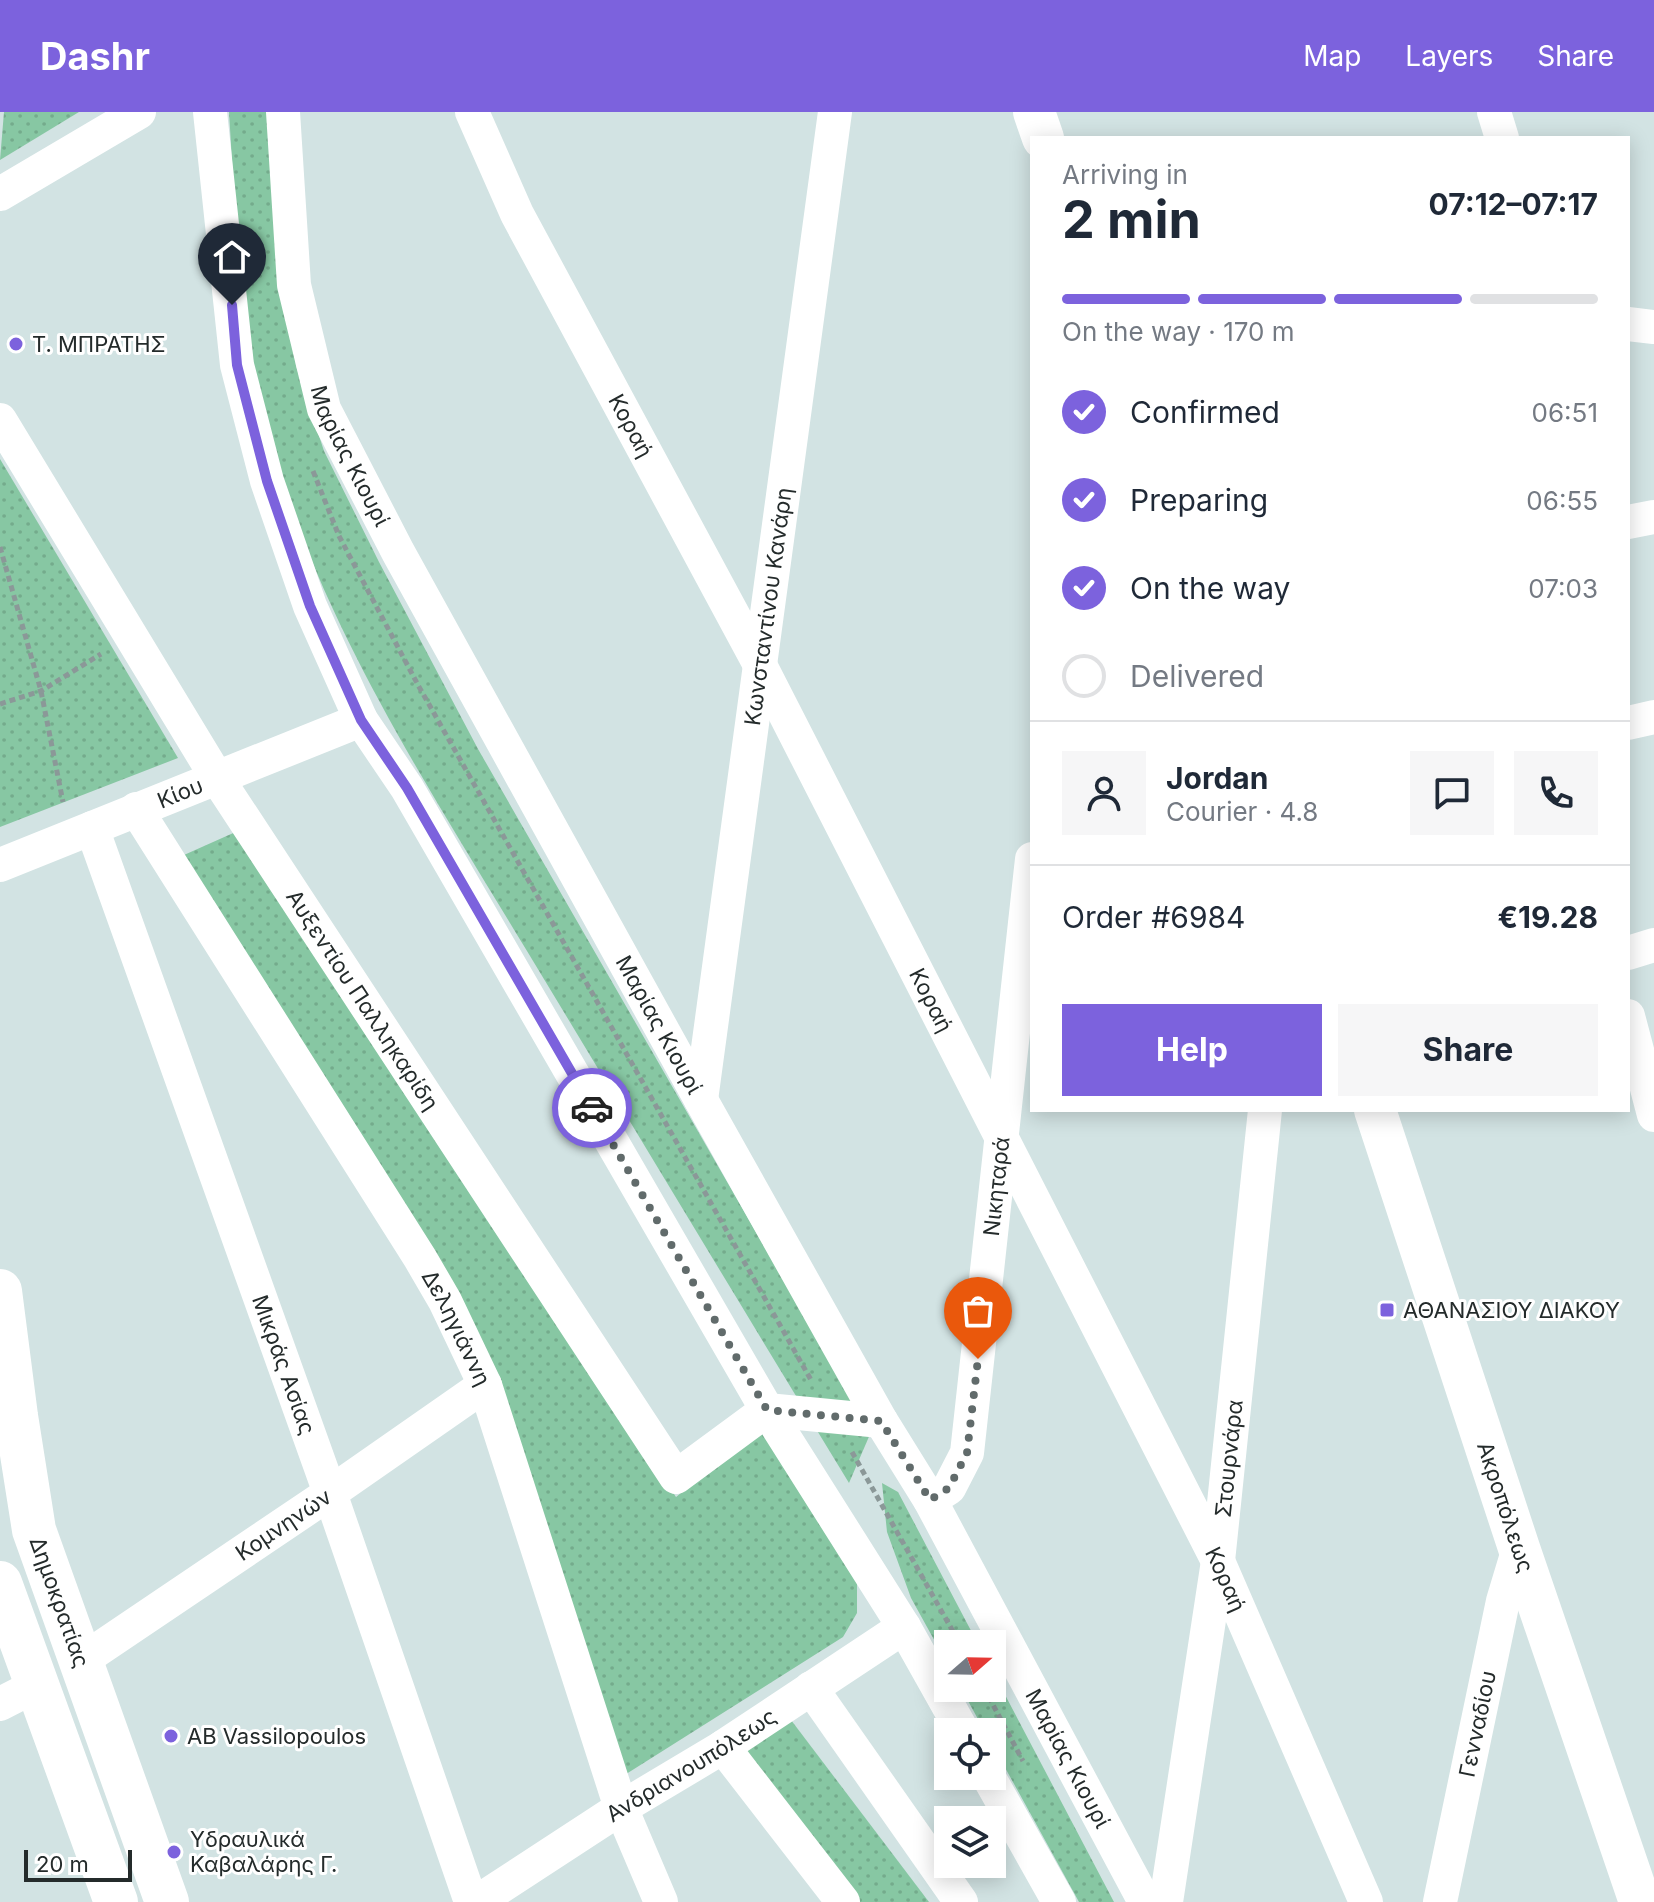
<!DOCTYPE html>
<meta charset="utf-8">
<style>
body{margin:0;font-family:Inter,sans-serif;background:#f6f6f7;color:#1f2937;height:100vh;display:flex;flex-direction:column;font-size:30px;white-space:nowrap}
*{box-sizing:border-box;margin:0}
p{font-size:26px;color:#747a83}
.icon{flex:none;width:44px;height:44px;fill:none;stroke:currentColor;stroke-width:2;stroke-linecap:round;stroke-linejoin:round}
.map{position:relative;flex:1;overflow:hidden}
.side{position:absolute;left:1030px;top:24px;width:600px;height:976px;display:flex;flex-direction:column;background:#fff;border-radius:0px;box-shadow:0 4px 20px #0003}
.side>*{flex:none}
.needle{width:52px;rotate:70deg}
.fabs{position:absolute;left:934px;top:1518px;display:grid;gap:16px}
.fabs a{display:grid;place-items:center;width:72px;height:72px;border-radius:0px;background:#fff;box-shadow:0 4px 20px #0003;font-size:40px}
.scale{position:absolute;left:24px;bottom:20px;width:108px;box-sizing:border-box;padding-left:8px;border:4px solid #242b2b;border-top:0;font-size:22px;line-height:28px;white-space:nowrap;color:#242b2b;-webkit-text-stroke:6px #fff;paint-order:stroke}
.pin{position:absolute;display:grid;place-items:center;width:68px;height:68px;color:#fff;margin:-82px -34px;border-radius:50% 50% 50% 0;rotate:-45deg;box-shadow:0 0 8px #0007}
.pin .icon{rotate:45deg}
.courier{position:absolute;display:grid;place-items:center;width:80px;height:80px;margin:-40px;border:6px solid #7c62dd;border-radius:50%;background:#fff;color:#222;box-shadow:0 2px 10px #0007}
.overview em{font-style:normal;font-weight:700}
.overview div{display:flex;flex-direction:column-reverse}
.overview{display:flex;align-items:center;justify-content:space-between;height:136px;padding:0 32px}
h1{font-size:52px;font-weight:700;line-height:60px}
.bar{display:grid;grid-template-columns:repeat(4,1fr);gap:12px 8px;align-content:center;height:96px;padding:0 32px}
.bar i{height:10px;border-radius:6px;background:#e0e1e3}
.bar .selected{background:#7c62dd}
.bar p{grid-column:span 4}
.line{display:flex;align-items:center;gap:20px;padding:0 32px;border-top:2px solid #e0e1e3}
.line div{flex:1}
.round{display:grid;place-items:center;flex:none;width:84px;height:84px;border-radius:0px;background:#f6f6f7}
ol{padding:0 32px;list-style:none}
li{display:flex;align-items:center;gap:24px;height:88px}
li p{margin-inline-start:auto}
li .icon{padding:8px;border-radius:50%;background:#7c62dd;color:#fff;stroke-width:4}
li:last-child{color:#747a83}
li i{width:44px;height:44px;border:4px solid #e0e1e3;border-radius:50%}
.primary-button{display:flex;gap:16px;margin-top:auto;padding:16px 32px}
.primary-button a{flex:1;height:92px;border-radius:0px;background:#7c62dd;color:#fff;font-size:32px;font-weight:700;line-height:92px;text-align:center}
.primary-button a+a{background:#f6f6f7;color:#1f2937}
header{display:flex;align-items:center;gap:48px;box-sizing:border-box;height:112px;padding:0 40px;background:#7c62dd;color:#fff}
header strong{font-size:38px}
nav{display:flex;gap:44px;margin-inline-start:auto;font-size:28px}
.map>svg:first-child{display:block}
.park{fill:url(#park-dots)}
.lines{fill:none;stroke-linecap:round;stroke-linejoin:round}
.path{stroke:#8b9898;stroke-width:5;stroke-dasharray:6 4;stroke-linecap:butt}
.minor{stroke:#fff;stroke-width:34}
.tertiary{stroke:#fff;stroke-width:42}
.secondary{stroke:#fff;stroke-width:44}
.done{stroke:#616b6b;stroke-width:8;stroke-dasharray:0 14.4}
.route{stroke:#7c62dd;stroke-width:10}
.poi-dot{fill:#7c62dd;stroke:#fff;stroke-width:3}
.labels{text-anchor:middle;stroke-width:6;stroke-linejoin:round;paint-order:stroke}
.poi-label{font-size:22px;fill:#242b2b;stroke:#fff;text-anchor:start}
.street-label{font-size:22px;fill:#242b2b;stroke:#fff}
</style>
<header>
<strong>Dashr</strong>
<nav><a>Map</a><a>Layers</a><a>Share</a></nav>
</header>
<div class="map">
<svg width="1654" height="1790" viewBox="0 0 1654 1790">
<defs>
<pattern id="park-dots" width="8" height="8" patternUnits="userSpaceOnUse" patternTransform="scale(2)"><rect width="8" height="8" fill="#87c7a3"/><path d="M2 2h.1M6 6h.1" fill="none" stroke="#74ab8c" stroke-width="1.8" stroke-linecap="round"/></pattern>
</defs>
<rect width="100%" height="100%" fill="#d2e3e3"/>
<g class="park">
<polygon points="4,0 79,0 0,48"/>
<path d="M229 0H272L296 254 324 339 379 450 478 637 871 1320 849 1371C741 1194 634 1016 527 839 440 695 347 552 290 393 245 266 237 133 229 0Z"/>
<polygon points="0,347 178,646 0,715"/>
<polygon points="240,718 676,1385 760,1317 857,1466 857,1501 843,1525 623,1664 498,1268 175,747"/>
<polygon points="882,1371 898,1380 978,1532 948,1532 948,1553 911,1486 887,1420"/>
<polygon points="992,1558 1114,1790 1079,1790 992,1632 992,1620 985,1620 961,1576 992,1576"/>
<polygon points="791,1608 929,1790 848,1790 736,1641"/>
</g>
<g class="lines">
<g class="path">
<polyline points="313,359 339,424 418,573 811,1268"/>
<polyline points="0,435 41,579 63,690"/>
<polyline points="0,592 41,579 101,542"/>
<polyline points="852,1340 960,1532"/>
<polyline points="984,1576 1023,1649"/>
</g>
<g class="minor">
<polyline points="210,0 237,253 267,369 310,494 361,608 407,676 767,1298 904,1515 963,1620"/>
<path id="s1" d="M283 0 294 173 324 297 398 440 701 988 881 1309 930 1388 1145 1790"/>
<path id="s2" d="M472 0 517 102 760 553 1218 1449 1366 1790"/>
<polyline points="1494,0 1502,26"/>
<polyline points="0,82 139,0"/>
<polyline points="1628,212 1654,215"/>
<path id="s3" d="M0 308 217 666 676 1365 767 1298 881 1309"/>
<polyline points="1628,410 1654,405"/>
<polyline points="1628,611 1654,605"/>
<path id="s4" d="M136 697 420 1146 445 1189 485 1273 621 1696 661 1790"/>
<path id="s5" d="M92 716 330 1381 471 1790"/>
<path id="s6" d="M0 753 361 608"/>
<polyline points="1628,841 1654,833"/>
<polyline points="1628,904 1654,1003"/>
<path id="s7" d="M701 988 835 0"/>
<path id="s8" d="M930 1388 949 1376 967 1341 1032 747"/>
<path id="s9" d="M81 1549 330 1381 485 1273"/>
<polyline points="811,1576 961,1790"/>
<polyline points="0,1592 37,1573"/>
<polyline points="723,1635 843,1790"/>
<polyline points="988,1664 1059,1790"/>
<path id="s10" d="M477 1790 621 1696 723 1635 904 1515"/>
<path id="s11" d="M1166 1790 1218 1449 1265 998"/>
<path id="s12" d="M1440 1790 1503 1489 1519 1436"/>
</g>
<g class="tertiary">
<polyline points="1034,0 1043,26"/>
<path id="s13" d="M1375 998 1519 1436 1640 1790"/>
</g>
<g class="secondary">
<path id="s14" d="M0 1179 16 1304 34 1418 167 1790"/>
<polyline points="0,1471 116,1790"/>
</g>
</g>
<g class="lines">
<polyline class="done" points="592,996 767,1298 881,1309 930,1388 949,1376 967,1341 978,1247"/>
<polyline class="route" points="232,193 237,253 267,369 310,494 361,608 407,676 592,996"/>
</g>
<g class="poi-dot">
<circle cx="16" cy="232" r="8"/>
<rect x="1379" y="1190" width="16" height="16" rx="4"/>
<circle cx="171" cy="1624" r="8"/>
<circle cx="174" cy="1740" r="8"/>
</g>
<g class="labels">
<g class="poi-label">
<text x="32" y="240">Τ. ΜΠΡΑΤΗΣ</text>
<text x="1403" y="1206">ΑΘΑΝΑΣΙΟΥ ΔΙΑΚΟΥ</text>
<text x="187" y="1632">AB Vassilopoulos</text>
<text x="190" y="1735">Υδραυλικά<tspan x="190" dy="25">Καβαλάρης Γ.</tspan></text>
</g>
<g class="street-label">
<text dy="8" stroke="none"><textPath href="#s2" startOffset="352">Κοραή</textPath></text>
<text dy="8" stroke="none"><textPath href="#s1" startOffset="354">Μαρίας Κιουρί</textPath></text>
<text dy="8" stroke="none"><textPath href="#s7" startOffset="498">Κωνσταντίνου Κανάρη</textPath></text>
<text dy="8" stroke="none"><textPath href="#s6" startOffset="194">Κίου</textPath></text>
<text dy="8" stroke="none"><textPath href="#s3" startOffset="684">Αυξεντίου Παλληκαρίδη</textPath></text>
<text dy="8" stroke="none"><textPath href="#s2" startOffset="1000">Κοραή</textPath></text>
<text dy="8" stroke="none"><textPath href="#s1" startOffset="1002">Μαρίας Κιουρί</textPath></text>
<text dy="8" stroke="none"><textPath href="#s8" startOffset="330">Νικηταρά</textPath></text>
<text dy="8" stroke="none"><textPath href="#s4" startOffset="610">Δεληγιάννη</textPath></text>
<text dy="8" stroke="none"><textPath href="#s5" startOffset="570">Μικράς Ασίας</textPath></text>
<text dy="8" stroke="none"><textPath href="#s11" startOffset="448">Στουρνάρα</textPath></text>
<text dy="8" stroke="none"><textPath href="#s13" startOffset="418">Ακροπόλεως</textPath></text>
<text dy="8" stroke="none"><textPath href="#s9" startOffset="244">Κομνηνών</textPath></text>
<text dy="8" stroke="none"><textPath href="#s2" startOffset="1650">Κοραή</textPath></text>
<text dy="8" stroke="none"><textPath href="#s14" startOffset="318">Δημοκρατίας</textPath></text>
<text dy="8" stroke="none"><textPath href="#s12" startOffset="182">Γενναδίου</textPath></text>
<text dy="8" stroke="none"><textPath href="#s1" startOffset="1842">Μαρίας Κιουρί</textPath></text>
<text dy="8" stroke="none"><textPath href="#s10" startOffset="254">Ανδριανουπόλεως</textPath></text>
</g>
</g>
</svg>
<div class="fabs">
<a><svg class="needle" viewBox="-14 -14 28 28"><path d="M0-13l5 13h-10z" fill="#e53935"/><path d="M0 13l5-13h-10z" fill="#747a83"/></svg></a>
<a><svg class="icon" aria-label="locate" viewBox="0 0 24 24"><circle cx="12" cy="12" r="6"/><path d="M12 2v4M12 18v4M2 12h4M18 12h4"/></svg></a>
<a><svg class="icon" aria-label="layers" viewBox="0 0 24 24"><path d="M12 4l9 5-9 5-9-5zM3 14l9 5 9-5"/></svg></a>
</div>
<div class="scale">20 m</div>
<div class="pin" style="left:978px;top:1247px;background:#ea580c"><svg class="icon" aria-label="bag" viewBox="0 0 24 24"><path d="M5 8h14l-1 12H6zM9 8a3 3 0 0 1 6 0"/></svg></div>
<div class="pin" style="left:232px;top:193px;background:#1f2937"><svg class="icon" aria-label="home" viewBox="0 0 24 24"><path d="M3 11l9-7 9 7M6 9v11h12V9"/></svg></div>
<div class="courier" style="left:592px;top:996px"><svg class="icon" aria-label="car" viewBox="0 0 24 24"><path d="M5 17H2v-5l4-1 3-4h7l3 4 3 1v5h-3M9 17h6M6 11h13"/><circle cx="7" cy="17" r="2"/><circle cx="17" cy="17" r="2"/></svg></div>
<section class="side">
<div class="overview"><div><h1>2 min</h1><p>Arriving in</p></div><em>07:12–07:17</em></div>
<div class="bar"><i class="selected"></i><i class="selected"></i><i class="selected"></i><i></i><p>On the way · 170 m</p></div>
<ol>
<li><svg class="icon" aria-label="check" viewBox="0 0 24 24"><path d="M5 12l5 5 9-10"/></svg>Confirmed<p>06:51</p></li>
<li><svg class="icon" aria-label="check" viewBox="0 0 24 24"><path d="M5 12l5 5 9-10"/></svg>Preparing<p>06:55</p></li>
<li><svg class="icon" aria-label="check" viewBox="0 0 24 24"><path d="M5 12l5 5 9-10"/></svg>On the way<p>07:03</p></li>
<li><i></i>Delivered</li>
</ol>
<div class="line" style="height:144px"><a class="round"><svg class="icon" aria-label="person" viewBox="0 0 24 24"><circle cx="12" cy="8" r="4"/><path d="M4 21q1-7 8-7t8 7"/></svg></a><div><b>Jordan</b><p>Courier · 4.8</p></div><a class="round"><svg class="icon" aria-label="chat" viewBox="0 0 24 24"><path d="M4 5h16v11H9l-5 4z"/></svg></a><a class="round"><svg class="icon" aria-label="phone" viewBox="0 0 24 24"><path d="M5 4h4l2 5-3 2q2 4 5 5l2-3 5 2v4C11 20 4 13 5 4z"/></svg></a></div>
<div class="line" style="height:104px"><div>Order #6984</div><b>€19.28</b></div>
<div class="primary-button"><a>Help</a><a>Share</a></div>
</section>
</div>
